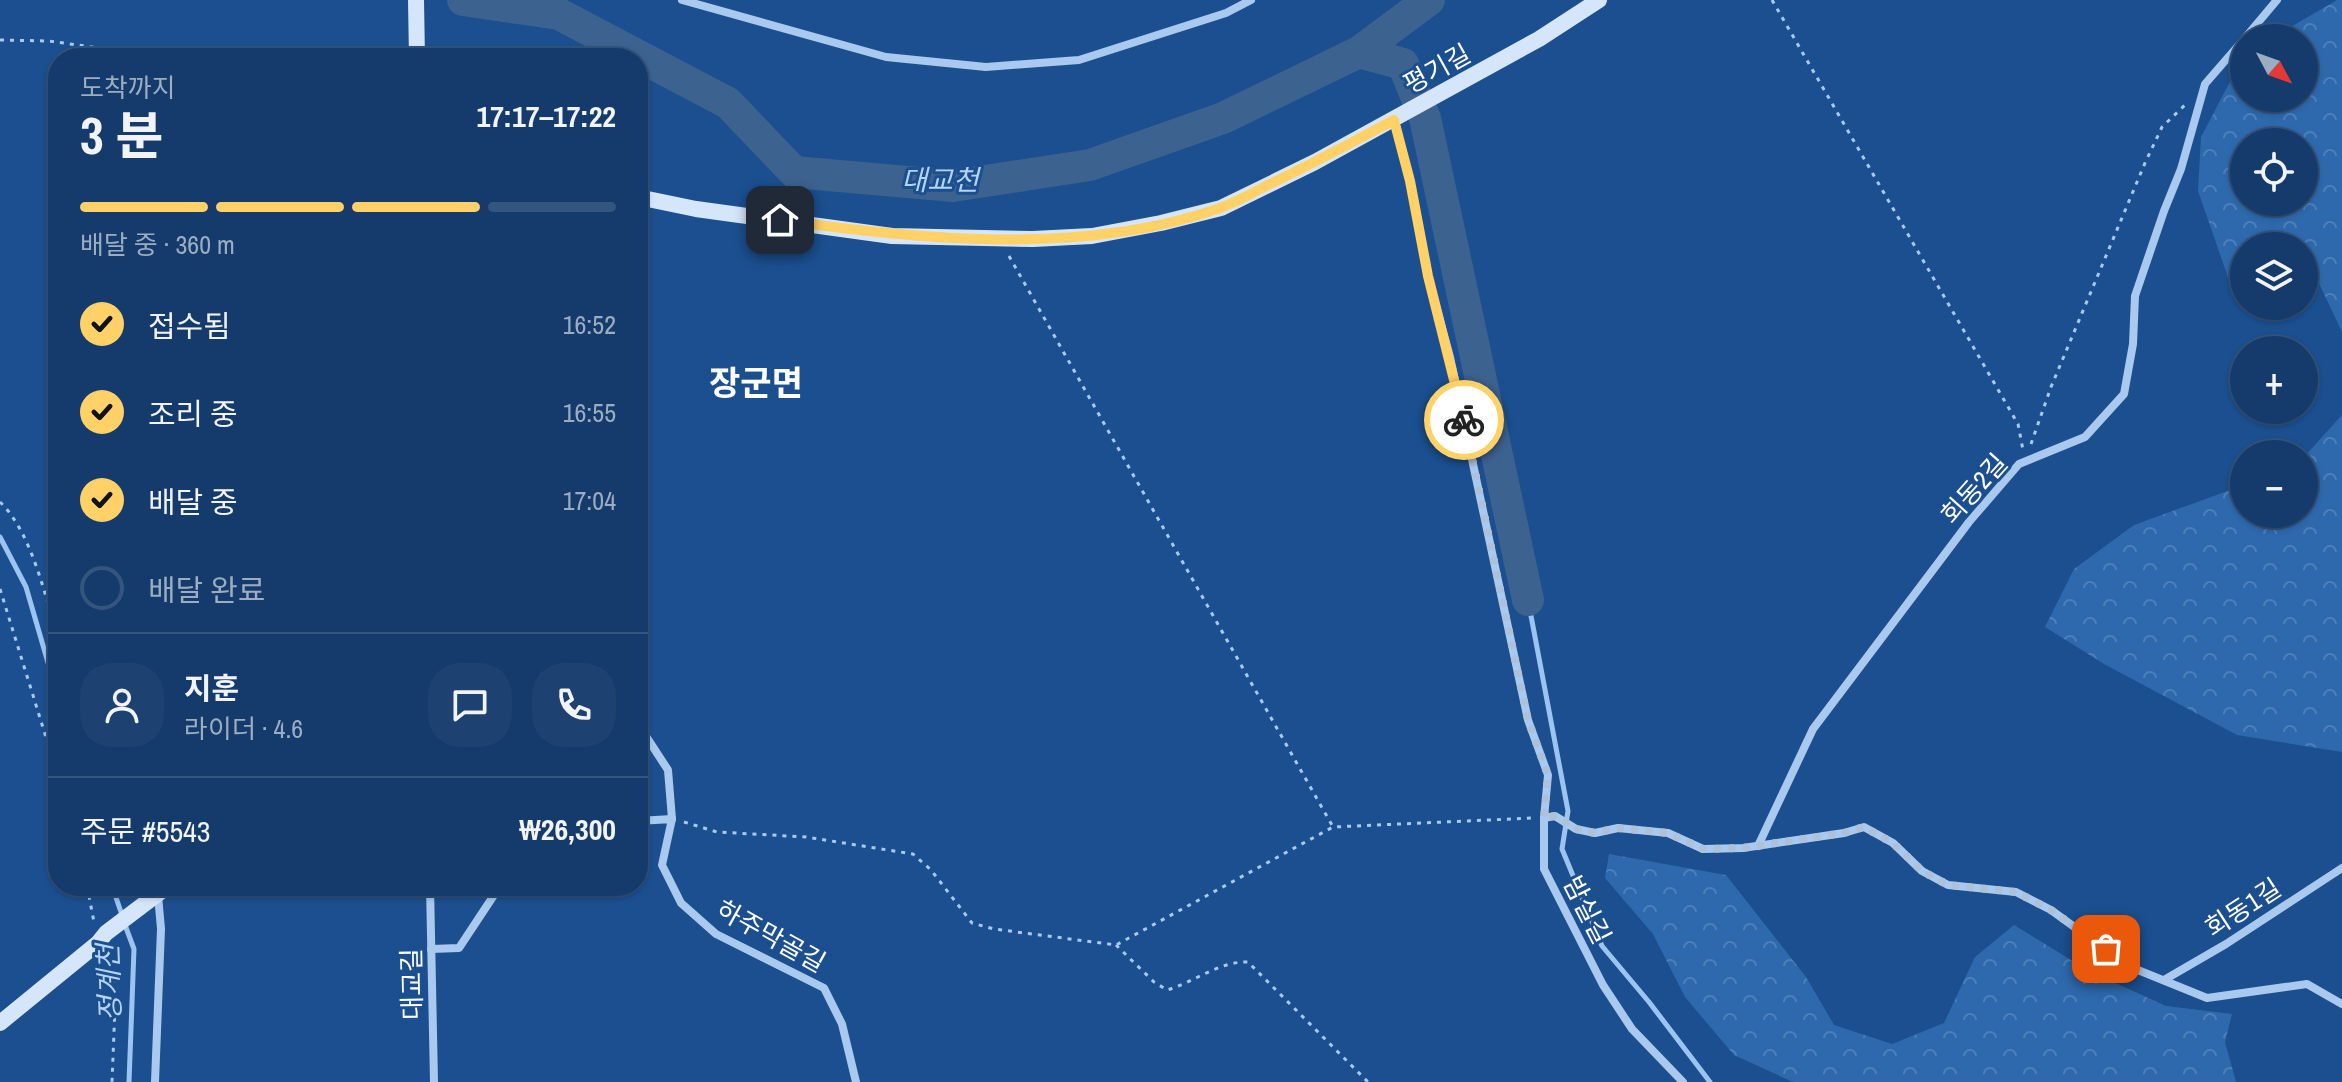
<!DOCTYPE html>
<html lang="ko">
<meta charset="utf-8">
<style>
body{margin:0;font-family:"Archivo Narrow","Noto Sans KR",sans-serif;background:#1d4271;color:#f1f3f6;height:100vh;display:flex;flex-direction:column;font-size:30px;white-space:nowrap}
*{box-sizing:border-box;margin:0}
p{font-size:26px;color:#9dadc1}
.icon{flex:none;width:44px;height:44px;fill:none;stroke:currentColor;stroke-width:2;stroke-linecap:round;stroke-linejoin:round}
.map{position:relative;flex:1;overflow:hidden}
.details{position:absolute;left:48px;top:48px;width:600px;height:848px;display:flex;flex-direction:column;background:#143b6b;border-radius:32px;box-shadow:0 2px 6px #0004,0 0 0 2px #33557e}
.details>*{flex:none}
.needle{width:52px;rotate:131deg}
.tools{position:absolute;left:2230px;top:24px;display:grid;gap:16px}
.tools a{display:grid;place-items:center;width:88px;height:88px;border-radius:50%;background:#143b6b;box-shadow:0 2px 6px #0004,0 0 0 2px #33557e;font-size:40px}
.pin{position:absolute;display:grid;place-items:center;width:68px;height:68px;color:#fff;margin:-34px;border-radius:16px;box-shadow:0 4px 12px #0006}
.courier{position:absolute;display:grid;place-items:center;width:80px;height:80px;margin:-40px;border:6px solid #ffd166;border-radius:50%;background:#fff;color:#222;box-shadow:0 2px 10px #0007}
.summary em{font-style:normal;font-weight:700}
.summary div{display:flex;flex-direction:column-reverse}
.summary{display:flex;align-items:center;justify-content:space-between;height:136px;padding:0 32px}
h1{font-size:52px;font-weight:700;line-height:60px}
.bar{display:grid;grid-template-columns:repeat(4,1fr);gap:12px 8px;align-content:center;height:96px;padding:0 32px}
.bar i{height:10px;border-radius:6px;background:#33557e}
.bar .current{background:#ffd166}
.bar p{grid-column:span 4}
.line{display:flex;align-items:center;gap:20px;padding:0 32px;border-top:2px solid #33557e}
.line div{flex:1}
.round{display:grid;place-items:center;flex:none;width:84px;height:84px;border-radius:32px;background:#1d4271}
ol{padding:0 32px;list-style:none}
li{display:flex;align-items:center;gap:24px;height:88px}
li p{margin-inline-start:auto}
li .icon{padding:8px;border-radius:50%;background:#ffd166;color:#111;stroke-width:4}
li:last-child{color:#9dadc1}
li i{width:44px;height:44px;border:4px solid #33557e;border-radius:50%}
.map>svg:first-child{display:block}
.forest{fill:url(#forest-crowns);fill-rule:evenodd}
.lines{fill:none;stroke-linecap:round;stroke-linejoin:round}
.stream{stroke:#9cc4f0;stroke-width:5}
.river{stroke:#3c6290;stroke-width:32}
.path{stroke:#a9c9ee;stroke-width:3;stroke-dasharray:4 6;stroke-linecap:butt}
.minor{stroke:#a9c9ee;stroke-width:8}
.secondary{stroke:#d6e6fa;stroke-width:16}
.done{stroke:#afc1d8;stroke-width:8;stroke-dasharray:0 14.4}
.route{stroke:#ffd166;stroke-width:10}
.labels{text-anchor:middle;stroke-width:6;stroke-linejoin:round;paint-order:stroke}
.street-label{font-size:26px;fill:#fff;stroke:#1b4f8f}
.water-label{font-size:28px;font-style:italic;fill:#b5d3f5;stroke:#1b4f8f}
.district-label{font-size:34px;font-weight:bold;fill:#fff;stroke:#1b4f8f}
</style>
<div class="map">
<svg width="2342" height="1082" viewBox="0 0 2342 1082">
<defs>
<pattern id="forest-crowns" width="20" height="18" patternUnits="userSpaceOnUse" patternTransform="scale(2)"><rect width="20" height="18" fill="#2e69ad"/><path d="M2 6a3 3 0 1 1 6 0M12 15a3 3 0 1 1 6 0" fill="none" stroke="#4d80b9"/></pattern>
</defs>
<rect width="100%" height="100%" fill="#1b4f8f"/>
<g class="forest">
<path d="M2337 0H2342V332L2316 277 2304 280V246H2244V287L2231 286 2198 191 2201 137 2244 55V98H2304V38H2272ZM2244 142H2304V202H2244Z"/>
<polygon points="2342,415 2342,752 2237,735 2104,664 2045,627 2074,569 2134,525 2244,485 2244,514 2304,514 2304,457"/>
<polygon points="1609,854 1726,875 1806,977 1834,1025 1892,1044 1944,1023 1975,957 2014,925 2087,970 2166,1006 2232,1014 2225,1042 2236,1082 1793,1082 1734,1055 1685,997 1653,934 1605,878"/>
</g>
<g class="lines">
<g class="stream">
<polyline points="0,537 26,587 58,697"/>
<polyline points="1528,600 1568,811 1562,849 1602,946 1649,1002 1710,1082"/>
<polyline points="112,886 122,915"/>
<polyline points="125,925 134,949 129,1082"/>
</g>
<g class="river">
<polyline points="463,0 559,14 728,103 794,172 953,186 1090,165 1223,118 1359,52 1429,0"/>
<polyline points="1359,52 1403,64 1425,118 1528,600"/>
</g>
<g class="path">
<polyline points="1772,0 2018,424 2023,450"/>
<polyline points="0,40 49,41 171,58"/>
<polyline points="1009,256 1333,827"/>
<polyline points="2031,444 2051,387 2145,163 2162,127 2186,104"/>
<path d="M0 502C32 533 45 596 58 638"/>
<polyline points="0,589 58,776"/>
<polyline points="684,822 717,832 806,837 913,854 931,870 972,923 994,929 1116,945 1333,827 1533,818"/>
<polyline points="87,886 94,922"/>
<path d="M1116 945 1154 982 1167 990C1194 982 1220 961 1248 962L1368 1082"/>
<polyline points="106,960 116,982 112,1082"/>
</g>
<g class="minor">
<polyline points="682,0 886,57 986,67 1079,60 1226,13 1251,0"/>
<polyline points="2245,38 2277,0"/>
<polyline points="1394,120 1410,181 1428,276 1450,357 1528,720 1548,775 1544,818 1544,869 1603,985 1632,1029 1683,1082"/>
<polyline points="638,724 668,770 672,819"/>
<polyline points="1544,818 1555,816 1576,829 1595,833 1618,828 1668,833 1703,849 1743,848 1844,833 1864,827 1893,843 1922,871 1948,885 2016,892 2051,910 2128,966 2207,998 2307,984 2342,1004"/>
<polyline points="638,821 672,819 662,865 681,903 716,934 824,988 842,1024 856,1082"/>
<polyline points="1758,846 1813,729 1969,522 2019,464 2085,437 2124,394 2133,344 2135,296 2164,211 2181,169 2205,84 2244,39"/>
<polyline points="430,886 434,1082"/>
<polyline points="431,949 459,948 500,886"/>
<polyline points="2164,980 2226,944 2342,868"/>
<polyline points="155,1082 161,929 158,895"/>
</g>
<g class="secondary">
<polyline points="416,0 417,58"/>
<polyline points="638,197 696,209 892,236 1033,239 1092,236 1161,223 1221,208 1315,162 1539,39 1599,0"/>
<polyline points="0,1023 98,943 106,933 168,886"/>
</g>
</g>
<g class="lines">
<polyline class="done" points="1464,420 1528,720 1548,775 1544,818 1555,816 1576,829 1595,833 1618,828 1668,833 1703,849 1743,848 1844,833 1864,827 1893,843 1922,871 1948,885 2016,892 2051,910 2106,949"/>
<path class="route" d="M780 220C920 240 1085 256 1220 208 1237 202 1254 192 1270 184 1312 164 1353 142 1394 120L1410 181 1428 276 1464 420"/>
</g>
<g class="labels">
<g class="street-label">
<text transform="translate(1437 69) rotate(-29)" y="9">평기길</text>
<text transform="translate(1974 489) rotate(-48)" y="9">회동2길</text>
<text transform="translate(2243 908) rotate(-33)" y="9">회동1길</text>
<text transform="translate(1587 910) rotate(63)" y="9">밤실길</text>
<text transform="translate(771 936) rotate(29)" y="9">하주막골길</text>
<text transform="translate(412 984) rotate(-91)" y="9">대교길</text>
</g>
<g class="water-label">
<text x="940" y="190">대교천</text>
<text transform="translate(109 983) rotate(-92)" y="10">정계천</text>
</g>
<g class="district-label">
<text x="756" y="395">장군면</text>
</g>
</g>
</svg>
<div class="tools">
<a><svg class="needle" viewBox="-14 -14 28 28"><path d="M0-13l5 13h-10z" fill="#e53935"/><path d="M0 13l5-13h-10z" fill="#9dadc1"/></svg></a>
<a><svg class="icon" aria-label="locate" viewBox="0 0 24 24"><circle cx="12" cy="12" r="6"/><path d="M12 2v4M12 18v4M2 12h4M18 12h4"/></svg></a>
<a><svg class="icon" aria-label="layers" viewBox="0 0 24 24"><path d="M12 4l9 5-9 5-9-5zM3 14l9 5 9-5"/></svg></a>
<a>+</a>
<a>−</a>
</div>
<div class="pin" style="left:2106px;top:949px;background:#ea580c"><svg class="icon" aria-label="bag" viewBox="0 0 24 24"><path d="M5 8h14l-1 12H6zM9 8a3 3 0 0 1 6 0"/></svg></div>
<div class="pin" style="left:780px;top:220px;background:#1f2937"><svg class="icon" aria-label="home" viewBox="0 0 24 24"><path d="M3 11l9-7 9 7M6 9v11h12V9"/></svg></div>
<div class="courier" style="left:1464px;top:420px"><svg class="icon" aria-label="bike" viewBox="0 0 24 24"><circle cx="6" cy="16" r="4"/><circle cx="18" cy="16" r="4"/><path d="M6 16l4-8h5l3 8M10 8l3 8H6M13 5h3"/></svg></div>
<section class="details">
<div class="summary"><div><h1>3 분</h1><p>도착까지</p></div><em>17:17–17:22</em></div>
<div class="bar"><i class="current"></i><i class="current"></i><i class="current"></i><i></i><p>배달 중 · 360 m</p></div>
<ol>
<li><svg class="icon" aria-label="check" viewBox="0 0 24 24"><path d="M5 12l5 5 9-10"/></svg>접수됨<p>16:52</p></li>
<li><svg class="icon" aria-label="check" viewBox="0 0 24 24"><path d="M5 12l5 5 9-10"/></svg>조리 중<p>16:55</p></li>
<li><svg class="icon" aria-label="check" viewBox="0 0 24 24"><path d="M5 12l5 5 9-10"/></svg>배달 중<p>17:04</p></li>
<li><i></i>배달 완료</li>
</ol>
<div class="line" style="height:144px"><a class="round"><svg class="icon" aria-label="person" viewBox="0 0 24 24"><circle cx="12" cy="8" r="4"/><path d="M4 21q1-7 8-7t8 7"/></svg></a><div><b>지훈</b><p>라이더 · 4.6</p></div><a class="round"><svg class="icon" aria-label="chat" viewBox="0 0 24 24"><path d="M4 5h16v11H9l-5 4z"/></svg></a><a class="round"><svg class="icon" aria-label="phone" viewBox="0 0 24 24"><path d="M5 4h4l2 5-3 2q2 4 5 5l2-3 5 2v4C11 20 4 13 5 4z"/></svg></a></div>
<div class="line" style="height:104px"><div>주문 #5543</div><b>₩26,300</b></div>
</section>
</div>
